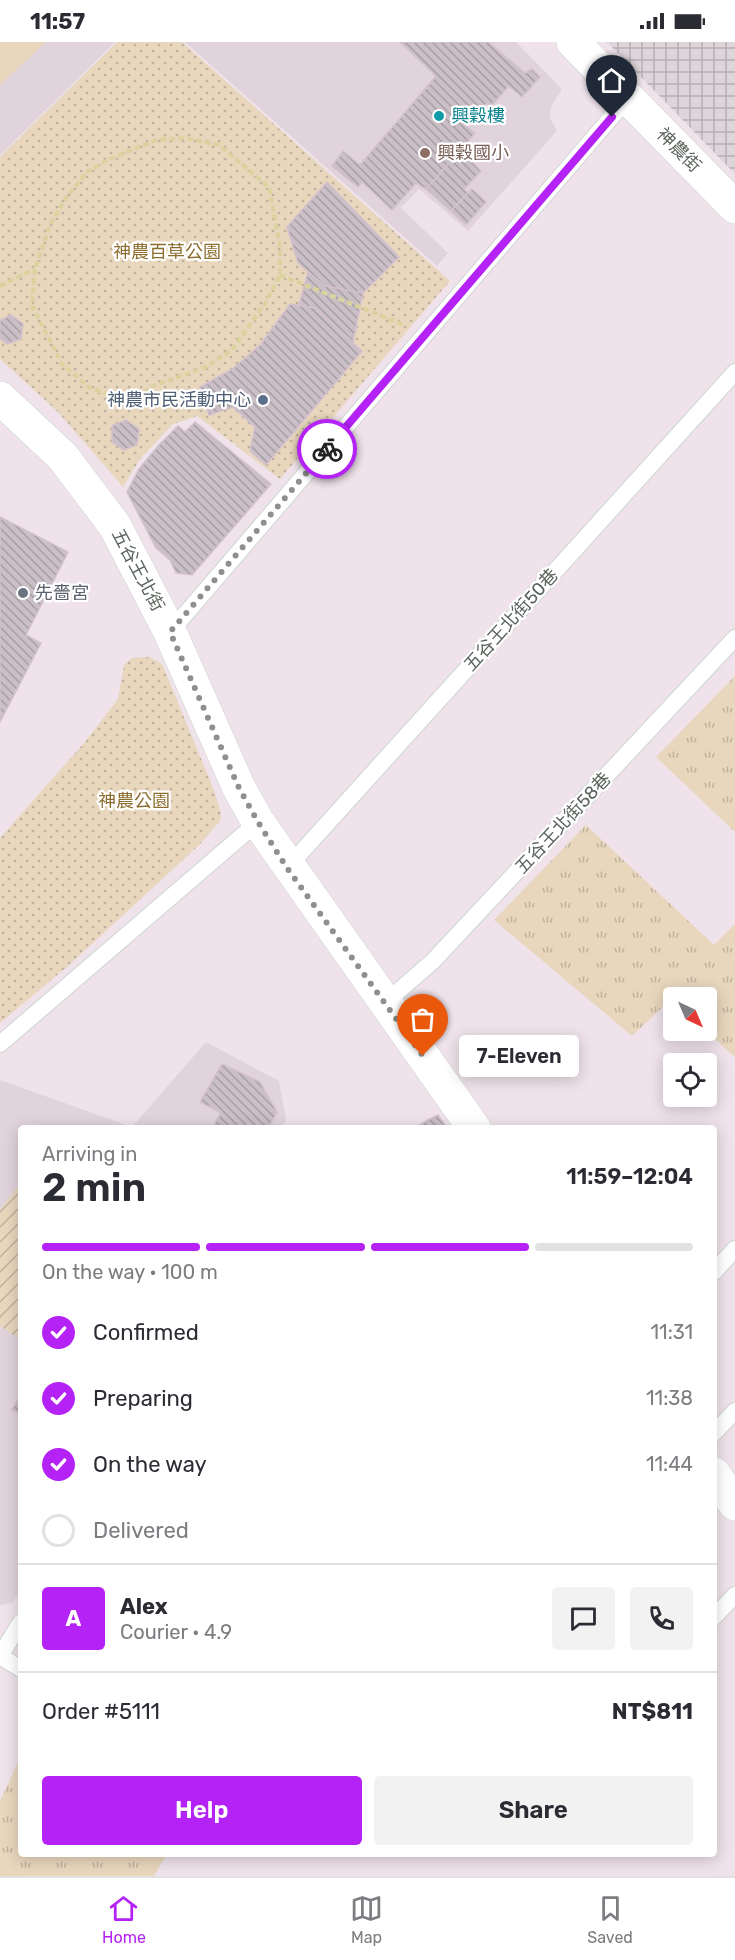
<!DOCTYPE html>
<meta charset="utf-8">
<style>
body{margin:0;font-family:Rubik,"Noto Sans TC",sans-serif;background:#f2f2f3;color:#2b2b33;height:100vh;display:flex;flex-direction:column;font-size:22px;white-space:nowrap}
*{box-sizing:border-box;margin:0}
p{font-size:20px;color:#7c7c81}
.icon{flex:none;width:33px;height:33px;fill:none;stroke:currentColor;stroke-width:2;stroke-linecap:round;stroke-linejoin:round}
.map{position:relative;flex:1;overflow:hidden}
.side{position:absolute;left:18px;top:1083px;width:699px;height:732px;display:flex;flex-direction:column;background:#fff;border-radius:6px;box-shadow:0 3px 15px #0003}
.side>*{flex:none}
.needle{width:39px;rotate:136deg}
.fabs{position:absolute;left:663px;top:945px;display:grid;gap:12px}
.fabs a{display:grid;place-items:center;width:54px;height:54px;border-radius:6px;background:#fff;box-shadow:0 3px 15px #0003;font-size:30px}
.pin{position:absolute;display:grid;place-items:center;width:51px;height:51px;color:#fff;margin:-62px -26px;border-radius:50% 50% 50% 0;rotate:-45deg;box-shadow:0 0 6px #0007}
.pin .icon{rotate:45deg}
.courier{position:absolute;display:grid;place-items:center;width:60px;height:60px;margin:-30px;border:4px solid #b422f5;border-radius:50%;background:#fff;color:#222;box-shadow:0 2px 8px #0007}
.bubble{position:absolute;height:42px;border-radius:6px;background:#fff;box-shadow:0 3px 15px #0003;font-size:20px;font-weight:600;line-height:42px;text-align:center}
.headline em{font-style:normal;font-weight:600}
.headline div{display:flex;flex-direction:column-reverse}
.headline{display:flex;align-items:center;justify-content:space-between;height:102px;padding:0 24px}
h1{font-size:39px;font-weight:600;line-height:45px}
.bar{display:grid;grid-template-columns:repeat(4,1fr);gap:9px 6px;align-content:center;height:72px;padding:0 24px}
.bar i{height:8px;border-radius:4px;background:#e1e1e2}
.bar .current{background:#b422f5}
.bar p{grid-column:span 4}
.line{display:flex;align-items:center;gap:15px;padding:0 24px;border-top:2px solid #e1e1e2}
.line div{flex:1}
.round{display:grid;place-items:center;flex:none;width:63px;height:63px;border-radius:6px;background:#f2f2f3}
ol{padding:0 24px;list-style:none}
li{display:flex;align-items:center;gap:18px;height:66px}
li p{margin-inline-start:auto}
li .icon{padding:6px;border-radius:50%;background:#b422f5;color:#fff;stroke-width:4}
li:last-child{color:#7c7c81}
li i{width:33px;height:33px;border:3px solid #e1e1e2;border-radius:50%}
.cta{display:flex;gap:12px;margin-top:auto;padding:12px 24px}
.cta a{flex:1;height:69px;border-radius:6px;background:#b422f5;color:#fff;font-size:24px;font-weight:600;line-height:69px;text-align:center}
.cta a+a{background:#f2f2f3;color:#2b2b33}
.status{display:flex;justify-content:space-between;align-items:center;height:42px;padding:0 30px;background:#fff;direction:ltr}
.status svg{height:16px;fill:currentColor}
.tabs{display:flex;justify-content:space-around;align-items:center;height:84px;border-top:2px solid #e1e1e2;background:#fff;font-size:16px;color:#7c7c81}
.tabs a{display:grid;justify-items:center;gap:3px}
.tabs .current{color:#b422f5}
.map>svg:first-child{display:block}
.industrial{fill:url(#industrial-grid)}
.education{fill:#e1d3dc}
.grass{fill:url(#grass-tufts)}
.park{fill:url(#park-dots)}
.garden{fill:url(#garden-furrows)}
.pitch{fill:#e8d7bd}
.building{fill:url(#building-back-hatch);stroke:#d4c0ce;stroke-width:1.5}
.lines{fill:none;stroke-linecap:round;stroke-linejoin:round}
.service-casing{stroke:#ced6d0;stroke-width:18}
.minor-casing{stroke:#ced6d0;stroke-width:34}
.tertiary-casing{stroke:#ced6d0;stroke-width:34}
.path{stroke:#dbd39f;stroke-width:4;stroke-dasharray:6 3;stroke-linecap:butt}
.service{stroke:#fff;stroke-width:16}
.minor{stroke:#fff;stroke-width:33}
.tertiary{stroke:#fff;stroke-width:33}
.done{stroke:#8f908e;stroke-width:6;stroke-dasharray:0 10.8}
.route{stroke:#b422f5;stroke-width:8}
.culture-dot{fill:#0f9aa8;stroke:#fff;stroke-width:2}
.education-dot{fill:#8d6e63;stroke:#fff;stroke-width:2}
.service-dot{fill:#5c6f8a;stroke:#fff;stroke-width:2}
.worship-dot{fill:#6b7280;stroke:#fff;stroke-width:2}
.labels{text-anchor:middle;stroke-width:4.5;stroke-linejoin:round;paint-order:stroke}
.culture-label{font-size:18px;fill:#0d838f;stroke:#fff;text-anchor:start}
.street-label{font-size:18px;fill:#5b645c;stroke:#fff}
.education-label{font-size:18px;fill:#785e54;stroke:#fff;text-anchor:start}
.park-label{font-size:18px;fill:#8d6e30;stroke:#fff}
.service-label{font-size:18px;fill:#4e5e75;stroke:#fff;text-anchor:end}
.worship-label{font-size:18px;fill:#5b616d;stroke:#fff;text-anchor:start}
</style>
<div class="status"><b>11:57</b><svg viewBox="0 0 49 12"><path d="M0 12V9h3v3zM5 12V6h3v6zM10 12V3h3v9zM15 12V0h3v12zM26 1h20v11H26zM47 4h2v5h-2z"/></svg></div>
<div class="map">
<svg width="735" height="1834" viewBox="0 0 735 1834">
<defs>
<pattern id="industrial-grid" width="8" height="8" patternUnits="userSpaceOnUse" patternTransform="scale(1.5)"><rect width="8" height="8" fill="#ddd5da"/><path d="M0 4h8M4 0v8" fill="none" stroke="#b6b0b4"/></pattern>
<pattern id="grass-tufts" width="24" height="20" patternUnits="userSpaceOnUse" patternTransform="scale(1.5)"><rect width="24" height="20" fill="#e8d7bd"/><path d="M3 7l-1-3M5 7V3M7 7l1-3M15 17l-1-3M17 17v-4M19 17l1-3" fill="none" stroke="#bfb29d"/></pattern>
<pattern id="park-dots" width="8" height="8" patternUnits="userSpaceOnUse" patternTransform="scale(1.5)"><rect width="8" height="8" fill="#e8d7bd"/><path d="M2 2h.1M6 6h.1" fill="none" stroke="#bfb29d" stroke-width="1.8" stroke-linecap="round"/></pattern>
<pattern id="garden-furrows" width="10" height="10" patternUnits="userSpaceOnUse" patternTransform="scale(1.5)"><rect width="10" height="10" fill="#e8d7bd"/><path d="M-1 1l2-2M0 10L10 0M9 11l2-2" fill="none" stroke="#bfb29d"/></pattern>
<pattern id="building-back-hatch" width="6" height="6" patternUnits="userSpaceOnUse" patternTransform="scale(1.5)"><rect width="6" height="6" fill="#cabfc6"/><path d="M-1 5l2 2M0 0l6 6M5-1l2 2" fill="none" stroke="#a79fa4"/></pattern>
</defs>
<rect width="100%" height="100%" fill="#efe2ea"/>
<polygon class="industrial" points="607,0 735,0 735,132"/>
<g class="education">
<polygon points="0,0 115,0 0,113"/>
<polygon points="185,0 516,0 562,47 551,65 550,76 557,89 468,189 419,147 401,166 448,211 437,224"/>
<polygon points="206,1000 279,1039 286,1078 281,1086 21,1086 21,1548 12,1561 0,1563 0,1038 132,1085"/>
</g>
<g class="grass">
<polygon points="735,634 735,790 656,715"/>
<polygon points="586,783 714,903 735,882 735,1015 706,989 706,956 674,956 673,959 671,957 632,994 494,878"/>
<polygon points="21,1714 21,1812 167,1812 154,1834 0,1834 0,1759"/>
</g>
<g class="park">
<polygon points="117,0 182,0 450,239 280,437 197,374 173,382 140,417 123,445 57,369 0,317 0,115"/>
<polygon points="149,615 162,622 214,748 221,771 220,779 199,803 68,924 0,981 0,796 85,700 118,657 124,623 132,616"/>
</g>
<polygon class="garden" points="21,1140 21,1298 0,1284 0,1168"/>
<polygon class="pitch" points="0,0 46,0 0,43"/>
<g class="building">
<polygon points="400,0 488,0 525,31 532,27 540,35 522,55 509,44 491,64 487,61 466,84 475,91 461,108 426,147 416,141 392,168 362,140 358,145 332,124 343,109 360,123 436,34"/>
<polygon points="461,108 481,129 464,147 468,151 451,169 426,147"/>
<polygon points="327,140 399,215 363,251 325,244 298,221 287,185"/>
<polygon points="472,147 486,160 466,183 451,169"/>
<polygon points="308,230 325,244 363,251 353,300 315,266 299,263"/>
<polygon points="290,262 315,266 362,309 266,423 250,409 255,385 233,365 209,373 200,345 234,326 261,302"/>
<polygon points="11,273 23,282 21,297 7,302 0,296 0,278"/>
<polygon points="126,378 139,387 137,403 124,408 112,400 112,384"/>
<polygon points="195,380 271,442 192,533 176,531 170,518 156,506 127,450 139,427 158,404 178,384 185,390"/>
<polygon points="0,475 68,510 26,593 41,601 0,680"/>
<polygon points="222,1022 260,1040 277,1070 268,1086 212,1086 221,1071 200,1060"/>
<polygon points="438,1073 447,1086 415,1086 428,1078"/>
<polygon points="21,1352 21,1372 12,1368"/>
</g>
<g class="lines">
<defs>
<g id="service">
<polyline points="170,590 627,57"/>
<polyline points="287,826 735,330"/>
<polyline points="386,960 433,919 735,596"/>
<polyline points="0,1002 258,780"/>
<polyline points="714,1230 735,1207"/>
<polyline points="714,1391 735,1369"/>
<polyline points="714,1575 735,1553"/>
<polyline points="21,1580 0,1614 21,1627"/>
</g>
<polyline id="minor" points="573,0 735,165"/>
<g id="tertiary">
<polyline points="0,356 63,415 115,484 170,590 239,746 258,780 474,1086"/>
<polyline points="714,1432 735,1462"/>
</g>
</defs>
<use href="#service" class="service-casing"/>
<use href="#minor" class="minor-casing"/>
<use href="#tertiary" class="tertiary-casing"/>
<g class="path">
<polyline points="280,233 404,283"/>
<polyline points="0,244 34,227"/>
<polyline points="129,361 153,344 206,325 232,308 266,260 280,233 280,204 269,145 219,103 185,96 156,98 110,117 87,130 66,156 50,183 35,227 32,264 62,322 89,345 129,361 171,363 204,358"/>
</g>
<use href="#service" class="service"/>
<use href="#minor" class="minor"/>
<use href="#tertiary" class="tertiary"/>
</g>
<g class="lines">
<polyline class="done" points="327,407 170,590 239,746 258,780 287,826 423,1014"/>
<polyline class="route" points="327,407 612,75"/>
</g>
<circle class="culture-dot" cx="439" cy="74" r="6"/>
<circle class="education-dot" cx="425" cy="111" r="6"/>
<circle class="service-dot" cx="263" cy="358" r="6"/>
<circle class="worship-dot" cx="23" cy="551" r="6"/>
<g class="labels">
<g class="culture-label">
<text x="451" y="80">興穀樓</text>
</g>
<g class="street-label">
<text transform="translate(679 108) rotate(45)" y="6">神農街</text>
<text transform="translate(138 528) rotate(62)" y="6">五谷王北街</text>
<text transform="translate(511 578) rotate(-48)" y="6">五谷王北街50巷</text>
<text transform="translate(563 781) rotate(-47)" y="6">五谷王北街58巷</text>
</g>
<g class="education-label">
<text x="437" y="117">興穀國小</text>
</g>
<g class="park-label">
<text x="167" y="216">神農百草公園</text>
<text x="134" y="765">神農公園</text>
</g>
<g class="service-label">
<text x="251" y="364">神農市民活動中心</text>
</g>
<g class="worship-label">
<text x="35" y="557">先嗇宮</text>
</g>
</g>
</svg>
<div class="fabs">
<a><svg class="needle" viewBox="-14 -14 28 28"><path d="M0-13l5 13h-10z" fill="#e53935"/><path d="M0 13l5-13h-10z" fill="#7c7c81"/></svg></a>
<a><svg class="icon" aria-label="locate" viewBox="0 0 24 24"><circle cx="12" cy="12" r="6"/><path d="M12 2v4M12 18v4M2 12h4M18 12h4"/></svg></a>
</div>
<div class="pin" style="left:423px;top:1014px;background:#ea580c"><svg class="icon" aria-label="bag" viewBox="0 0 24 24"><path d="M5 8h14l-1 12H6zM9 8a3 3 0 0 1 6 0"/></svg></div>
<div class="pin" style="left:612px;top:75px;background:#1f2937"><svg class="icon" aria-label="home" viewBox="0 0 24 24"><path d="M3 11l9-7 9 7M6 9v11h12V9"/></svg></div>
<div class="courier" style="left:327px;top:407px"><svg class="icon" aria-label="bike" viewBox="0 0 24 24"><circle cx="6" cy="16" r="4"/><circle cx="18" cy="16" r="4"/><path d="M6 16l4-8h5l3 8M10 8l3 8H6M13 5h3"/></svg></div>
<div class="bubble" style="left:459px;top:993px;width:120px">7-Eleven</div>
<section class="side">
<div class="headline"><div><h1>2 min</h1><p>Arriving in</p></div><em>11:59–12:04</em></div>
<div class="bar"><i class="current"></i><i class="current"></i><i class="current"></i><i></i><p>On the way · 100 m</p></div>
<ol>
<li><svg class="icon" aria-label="check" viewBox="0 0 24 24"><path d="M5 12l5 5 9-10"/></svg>Confirmed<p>11:31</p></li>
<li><svg class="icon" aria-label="check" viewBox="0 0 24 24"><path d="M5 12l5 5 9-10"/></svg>Preparing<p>11:38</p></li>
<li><svg class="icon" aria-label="check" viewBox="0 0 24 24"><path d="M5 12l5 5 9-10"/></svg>On the way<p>11:44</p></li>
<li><i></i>Delivered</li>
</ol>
<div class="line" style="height:108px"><b class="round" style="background:#b422f5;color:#fff">A</b><div><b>Alex</b><p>Courier · 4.9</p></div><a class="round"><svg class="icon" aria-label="chat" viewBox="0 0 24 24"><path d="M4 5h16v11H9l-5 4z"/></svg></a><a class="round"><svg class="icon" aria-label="phone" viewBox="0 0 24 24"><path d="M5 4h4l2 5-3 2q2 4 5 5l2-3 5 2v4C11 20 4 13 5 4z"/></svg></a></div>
<div class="line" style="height:78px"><div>Order #5111</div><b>NT$811</b></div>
<div class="cta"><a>Help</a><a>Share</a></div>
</section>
</div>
<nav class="tabs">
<a class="current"><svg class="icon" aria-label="home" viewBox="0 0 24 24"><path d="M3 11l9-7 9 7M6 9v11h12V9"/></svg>Home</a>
<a><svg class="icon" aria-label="map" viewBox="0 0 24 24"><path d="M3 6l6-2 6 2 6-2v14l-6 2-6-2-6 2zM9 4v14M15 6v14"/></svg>Map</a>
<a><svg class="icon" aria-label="saved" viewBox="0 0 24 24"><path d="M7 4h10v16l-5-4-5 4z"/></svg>Saved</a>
</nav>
